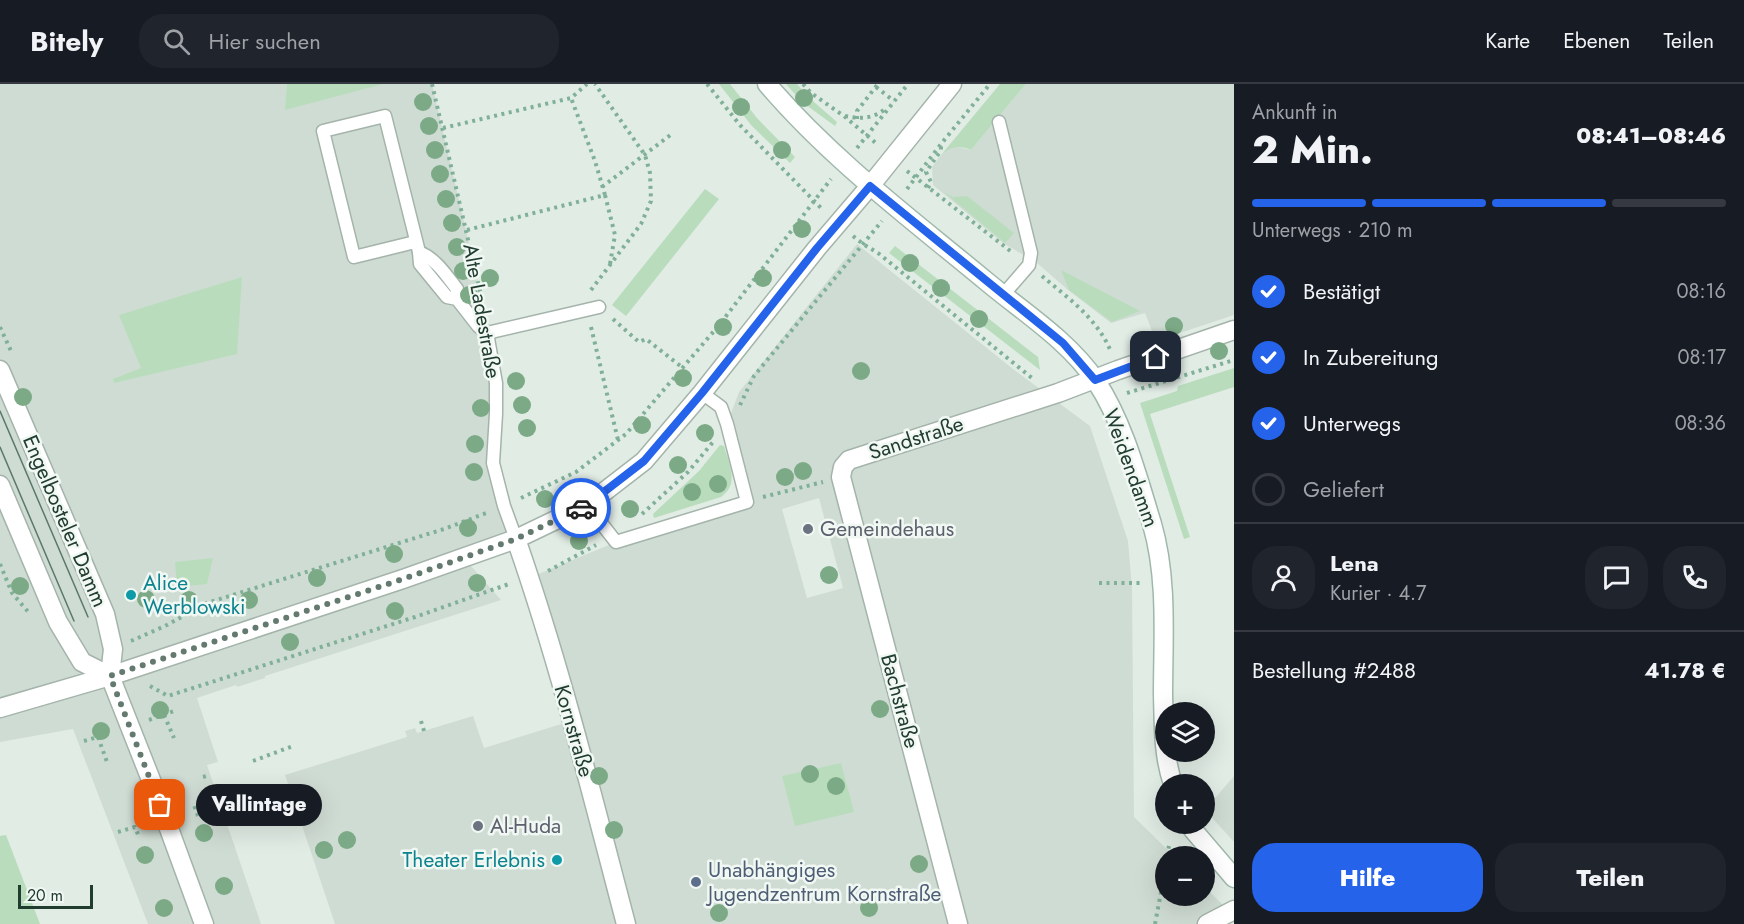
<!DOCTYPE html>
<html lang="de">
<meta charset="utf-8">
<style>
body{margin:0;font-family:Jost,sans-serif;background:#20242c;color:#f1f3f6;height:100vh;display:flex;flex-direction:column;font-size:22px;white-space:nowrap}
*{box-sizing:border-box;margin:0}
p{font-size:20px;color:#9ea1a6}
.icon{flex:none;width:33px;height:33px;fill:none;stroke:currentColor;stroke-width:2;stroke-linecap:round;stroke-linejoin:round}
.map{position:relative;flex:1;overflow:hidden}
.side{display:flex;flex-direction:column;background:#171b24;width:510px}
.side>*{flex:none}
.buttons{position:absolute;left:1155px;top:618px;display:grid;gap:12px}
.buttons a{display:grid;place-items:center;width:60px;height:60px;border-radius:50%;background:#171b24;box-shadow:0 6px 24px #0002;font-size:30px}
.scale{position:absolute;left:18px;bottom:15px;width:75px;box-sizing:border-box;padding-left:6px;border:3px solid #213d30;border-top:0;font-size:16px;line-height:21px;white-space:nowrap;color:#213d30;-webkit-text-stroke:4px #f1f8f3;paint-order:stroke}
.pin{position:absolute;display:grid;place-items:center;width:51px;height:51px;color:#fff;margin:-26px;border-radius:12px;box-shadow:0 3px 9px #0006}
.courier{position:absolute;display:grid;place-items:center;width:60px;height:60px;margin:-30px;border:4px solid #2563eb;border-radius:50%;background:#fff;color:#222;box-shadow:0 2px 8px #0007}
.bubble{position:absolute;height:42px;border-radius:21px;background:#171b24;box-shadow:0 6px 24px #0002;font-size:20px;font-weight:800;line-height:42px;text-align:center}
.head em{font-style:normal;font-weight:800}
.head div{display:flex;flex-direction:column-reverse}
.head{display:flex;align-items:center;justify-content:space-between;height:102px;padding:0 18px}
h1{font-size:39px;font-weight:800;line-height:45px}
.bar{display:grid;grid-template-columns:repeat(4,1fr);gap:9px 6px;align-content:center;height:72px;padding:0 18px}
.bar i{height:8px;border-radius:4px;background:#363941}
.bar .selected{background:#2563eb}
.bar p{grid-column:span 4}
.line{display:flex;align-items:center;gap:15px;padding:0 18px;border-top:2px solid #363941}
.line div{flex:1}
.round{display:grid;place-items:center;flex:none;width:63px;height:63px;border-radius:24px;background:#20242c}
ol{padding:0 18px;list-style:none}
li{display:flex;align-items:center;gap:18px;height:66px}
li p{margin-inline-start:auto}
li .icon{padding:6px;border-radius:50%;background:#2563eb;color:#fff;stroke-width:4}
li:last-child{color:#9ea1a6}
li i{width:33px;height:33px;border:3px solid #363941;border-radius:50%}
.button{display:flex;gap:12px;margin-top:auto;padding:12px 18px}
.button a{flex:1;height:69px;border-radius:24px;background:#2563eb;color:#fff;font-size:24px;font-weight:800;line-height:69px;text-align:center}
.button a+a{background:#20242c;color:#f1f3f6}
header{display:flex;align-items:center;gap:36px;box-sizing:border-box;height:84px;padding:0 30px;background:#171b24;border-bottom:2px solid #363941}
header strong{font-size:28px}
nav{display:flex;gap:33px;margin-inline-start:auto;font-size:21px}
.search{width:420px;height:54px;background:#20242c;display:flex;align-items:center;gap:15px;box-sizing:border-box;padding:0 21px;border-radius:24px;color:#9ea1a6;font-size:22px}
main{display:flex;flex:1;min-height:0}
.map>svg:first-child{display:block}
.built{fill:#cfdcd3;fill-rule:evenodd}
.green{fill:#b9ddbc}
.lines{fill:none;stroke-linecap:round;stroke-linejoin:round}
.service-casing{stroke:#a4b4ab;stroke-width:15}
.minor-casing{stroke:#a4b4ab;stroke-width:21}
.tertiary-casing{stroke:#a4b4ab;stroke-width:21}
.secondary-casing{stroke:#9fb8ab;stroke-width:21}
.path{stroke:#80b098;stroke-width:4;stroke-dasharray:3 4.5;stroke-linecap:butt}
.service{stroke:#fff;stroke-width:12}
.minor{stroke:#fff;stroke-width:18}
.tertiary{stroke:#fff;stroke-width:18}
.secondary{stroke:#fff;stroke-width:18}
.tram{stroke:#5b786b;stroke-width:1.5}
.tree{fill:#7caa86}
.done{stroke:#647a6f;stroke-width:6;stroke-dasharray:0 10.8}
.route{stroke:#2563eb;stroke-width:8}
.worship-dot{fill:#6b7280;stroke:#f1f8f3;stroke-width:2}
.culture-dot{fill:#0f9aa8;stroke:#f1f8f3;stroke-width:2}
.service-dot{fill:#5c6f8a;stroke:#f1f8f3;stroke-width:2}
.labels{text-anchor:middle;stroke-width:5;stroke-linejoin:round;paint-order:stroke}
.street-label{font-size:21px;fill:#213d30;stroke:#f1f8f3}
.worship-label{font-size:21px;fill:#5b616d;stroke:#f1f8f3;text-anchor:start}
.culture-label{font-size:21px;fill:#0d838f;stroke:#f1f8f3;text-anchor:start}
.service-label{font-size:21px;fill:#4e5e75;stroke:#f1f8f3;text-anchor:start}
</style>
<header>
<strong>Bitely</strong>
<div class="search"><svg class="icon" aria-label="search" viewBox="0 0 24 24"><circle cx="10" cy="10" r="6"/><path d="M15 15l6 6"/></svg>Hier suchen</div>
<nav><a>Karte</a><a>Ebenen</a><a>Teilen</a></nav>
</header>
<main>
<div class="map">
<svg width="1234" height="840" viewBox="0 0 1234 840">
<rect width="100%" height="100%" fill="#e1ece5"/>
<g class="built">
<polygon points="0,0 432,0 486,233 496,299 493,379 516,455 464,474 501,516 265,592 265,594 237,603 236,601 197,614 218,678 207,681 261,840 148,840 73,645 0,658"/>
<polygon points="1026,0 1234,0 1234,231 1156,257 1145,229 1111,239 1068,206 1037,179 1003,159 933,101 932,83 941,71 949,65 957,63 971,66"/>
<path d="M857 160 1013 285 1090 342 1128 457 1132 504 1134 733 1174 772H1166V812H1204L1205 803 1230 828 1207 840H335L285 691 407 653 405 647 415 644 417 649 473 632 484 664 571 637 529 494 616 458 747 418 727 340 739 308ZM819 414 843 504 807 514 782 425Z"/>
<polygon points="1234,692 1234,758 1205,726"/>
</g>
<g class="green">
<polygon points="287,0 383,0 285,26"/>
<polygon points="719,0 730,0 757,34 795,73 790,79 751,41"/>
<polygon points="786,0 797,0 807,12 837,38 835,42 802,18"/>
<path d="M1000 0H1026L971 66C960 61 950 63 941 71Z"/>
<polygon points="705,105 719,115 626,232 612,221"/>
<polygon points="944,108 953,113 967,112 1014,149 1005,159"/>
<polygon points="895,162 1038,273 1040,286 889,169"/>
<polygon points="1061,186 1140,227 1112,238 1069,206"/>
<polygon points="242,193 237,270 114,299 113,295 141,284 119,231"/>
<polygon points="1234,284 1234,303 1150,330 1190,453 1184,455 1140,319 1177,307 1178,302"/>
<path d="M720 361 724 362C729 380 740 400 721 413L654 434 653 430 699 387Z"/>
<polygon points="213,474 207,500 177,503 175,478"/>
<polygon points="841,679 854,728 795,742 782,692"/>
<polygon points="6,751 40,840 0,840 0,752"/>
</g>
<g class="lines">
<defs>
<g id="service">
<polyline points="999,38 1031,169 1029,181 1003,211"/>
<polyline points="415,158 354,173 323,47 385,32 419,168 420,180 447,213 457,215 478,242 487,249 599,223"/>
<path d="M419 168C436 175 446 191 457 205V215"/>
<polyline points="487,249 496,299 496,330 493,379 504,422 516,455"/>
<polyline points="587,421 616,458 747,418 727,340 721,323 702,309"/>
</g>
<g id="minor">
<polyline points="0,286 105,530 113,565 110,592 153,701 204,840"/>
<polyline points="0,401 58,538 82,578 110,592"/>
<path d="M516 455C560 581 592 711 626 840"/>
<polyline points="0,624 110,592 403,495 516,455 587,421 644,377 702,309 817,164 870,102"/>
<polyline points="958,840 841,393 843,383 849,376 1058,309 1118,286 1234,246"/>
<polyline points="1207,840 1234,826"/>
</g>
<polyline id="tertiary" points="870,102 952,0"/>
<g id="secondary">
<path d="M767 0C831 75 910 134 986 197 1023 228 1068 256 1096 297 1124 340 1137 391 1152 440 1168 495 1163 554 1163 611 1164 642 1163 671 1173 700"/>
<polyline points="1189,740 1194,747 1234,794"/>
</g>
</defs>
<use href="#service" class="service-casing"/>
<use href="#minor" class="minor-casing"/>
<use href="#tertiary" class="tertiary-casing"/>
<use href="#secondary" class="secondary-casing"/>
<g class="path">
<polyline points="432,0 482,216"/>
<polyline points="707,0 740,41 822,125"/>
<polyline points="803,0 811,9 844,32 877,60"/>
<polyline points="876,3 894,17"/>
<path d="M845 32C860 35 873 35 885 25"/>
<polyline points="857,35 857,27 878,0"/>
<polyline points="443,44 571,14 587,0"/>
<polyline points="857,64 908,0"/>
<polyline points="907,87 1013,169"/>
<polyline points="602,103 673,49"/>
<polyline points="928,104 931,98 926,88 941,66 941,60"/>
<polyline points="907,105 941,60 990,0"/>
<polyline points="605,111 615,151 610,180"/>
<polyline points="467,146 605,111 595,77 571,14"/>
<polyline points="853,152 863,160 878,169 1032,294"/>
<path d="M1042 192C1068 214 1098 235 1111 268"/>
<polyline points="591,206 641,140 651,117 650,89 645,71 595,0"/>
<polyline points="613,235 639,258 646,255 683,284"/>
<polyline points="0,243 11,267"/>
<polyline points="591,243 618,356"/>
<polyline points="1127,309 1234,276"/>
<polyline points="740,321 754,292 882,137"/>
<polyline points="763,413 823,398"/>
<polyline points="521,414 576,388 626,350 720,240 831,95"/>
<polyline points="642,430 688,388 713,358"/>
<polyline points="0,480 12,509 30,530"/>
<polyline points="548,487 596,461"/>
<polyline points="1099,499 1141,499"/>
<polyline points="131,557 165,542 207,519 444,445 489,428"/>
<polyline points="150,602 168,612 415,533 509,500"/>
<polyline points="164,631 174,654"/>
<polyline points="149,636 177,626"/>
<polyline points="421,637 424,647"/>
<polyline points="98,653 107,678"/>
<polyline points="84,657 112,649"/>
<polyline points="253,677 293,662"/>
<polyline points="203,693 210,691"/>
<polyline points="198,732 194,721 210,714"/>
<polyline points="118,748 135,743 139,753"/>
<polyline points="1167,772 1169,762"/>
<polyline points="1155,840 1166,782"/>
</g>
<use href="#service" class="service"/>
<use href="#minor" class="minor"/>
<use href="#tertiary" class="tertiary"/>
<use href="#secondary" class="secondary"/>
<g class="tram">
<polyline points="0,327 88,533"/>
<polyline points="0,363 74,537"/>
</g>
</g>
<g class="tree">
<circle cx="804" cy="14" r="9"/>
<circle cx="423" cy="18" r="9"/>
<circle cx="741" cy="23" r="9"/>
<circle cx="429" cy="42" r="9"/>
<circle cx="435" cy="66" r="9"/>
<circle cx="782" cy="66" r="9"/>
<circle cx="440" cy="90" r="9"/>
<circle cx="446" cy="115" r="9"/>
<circle cx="452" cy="139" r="9"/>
<circle cx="802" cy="145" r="9"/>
<circle cx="457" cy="163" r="9"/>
<circle cx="910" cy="179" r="9"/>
<circle cx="463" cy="187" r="9"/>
<circle cx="490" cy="194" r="9"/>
<circle cx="763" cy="194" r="9"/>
<circle cx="941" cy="204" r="9"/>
<circle cx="469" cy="211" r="9"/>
<circle cx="979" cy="235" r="9"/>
<circle cx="1174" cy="242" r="9"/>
<circle cx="723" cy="243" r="9"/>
<circle cx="1219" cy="267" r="9"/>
<circle cx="1168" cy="284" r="9"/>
<circle cx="861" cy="287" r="9"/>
<circle cx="683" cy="294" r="9"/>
<circle cx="516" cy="297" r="9"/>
<circle cx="23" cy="313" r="9"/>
<circle cx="522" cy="321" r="9"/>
<circle cx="481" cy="324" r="9"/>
<circle cx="642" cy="341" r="9"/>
<circle cx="527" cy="344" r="9"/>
<circle cx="705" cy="349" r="9"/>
<circle cx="475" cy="360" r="9"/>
<circle cx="678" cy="381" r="9"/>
<circle cx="803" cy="387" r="9"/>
<circle cx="474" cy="388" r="9"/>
<circle cx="785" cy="393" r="9"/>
<circle cx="718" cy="400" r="9"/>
<circle cx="692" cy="408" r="9"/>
<circle cx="545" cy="415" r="9"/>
<circle cx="630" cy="425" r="9"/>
<circle cx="468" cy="444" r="9"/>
<circle cx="579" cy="457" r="9"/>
<circle cx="394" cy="470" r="9"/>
<circle cx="829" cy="491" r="9"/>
<circle cx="317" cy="494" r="9"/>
<circle cx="477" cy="499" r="9"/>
<circle cx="20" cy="502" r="9"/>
<circle cx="146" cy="515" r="9"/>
<circle cx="189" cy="516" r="9"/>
<circle cx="249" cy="516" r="9"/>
<circle cx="395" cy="527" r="9"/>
<circle cx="290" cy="558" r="9"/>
<circle cx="880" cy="625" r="9"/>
<circle cx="160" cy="626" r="9"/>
<circle cx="101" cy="647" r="9"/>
<circle cx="810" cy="690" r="9"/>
<circle cx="599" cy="692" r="9"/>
<circle cx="836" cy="702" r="9"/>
<circle cx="614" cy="746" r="9"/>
<circle cx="204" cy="749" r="9"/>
<circle cx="347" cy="756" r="9"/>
<circle cx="324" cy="766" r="9"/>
<circle cx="145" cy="771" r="9"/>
<circle cx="919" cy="780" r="9"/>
<circle cx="224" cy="802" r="9"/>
<circle cx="164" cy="824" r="9"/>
<circle cx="869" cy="824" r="9"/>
<circle cx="719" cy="829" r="9"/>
</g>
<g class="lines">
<polyline class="done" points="160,721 110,592 403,495 516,455 581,424"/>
<polyline class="route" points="581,424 587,421 644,377 702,309 817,164 870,102 1063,259 1095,296 1156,273"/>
</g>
<g class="worship-dot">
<circle cx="808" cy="445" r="6"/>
<circle cx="478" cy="742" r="6"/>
</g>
<g class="culture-dot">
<circle cx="131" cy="511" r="6"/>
<circle cx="557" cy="776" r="6"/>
</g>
<circle class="service-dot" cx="696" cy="798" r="6"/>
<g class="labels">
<g class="street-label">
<text transform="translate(482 227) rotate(80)" y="7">Alte Ladestraße</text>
<text transform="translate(916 354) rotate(-18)" y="7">Sandstraße</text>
<text transform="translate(1131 384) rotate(70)" y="7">Weidendamm</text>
<text transform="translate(65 437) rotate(67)" y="7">Engelbosteler Damm</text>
<text transform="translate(900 617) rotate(75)" y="7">Bachstraße</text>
<text transform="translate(574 647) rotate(74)" y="7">Kornstraße</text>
</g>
<g class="worship-label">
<text x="820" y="452">Gemeindehaus</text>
<text x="490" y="749">Al-Huda</text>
</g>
<g class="culture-label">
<text x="143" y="506">Alice<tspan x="143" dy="24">Werblowski</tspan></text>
<text x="545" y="783" text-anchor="end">Theater Erlebnis</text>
</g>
<g class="service-label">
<text x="708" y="793">Unabhängiges<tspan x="708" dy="24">Jugendzentrum Kornstraße</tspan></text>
</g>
</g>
</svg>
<div class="buttons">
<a><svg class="icon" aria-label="layers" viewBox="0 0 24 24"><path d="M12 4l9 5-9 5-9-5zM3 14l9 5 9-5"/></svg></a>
<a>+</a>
<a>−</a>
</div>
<div class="scale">20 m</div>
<div class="pin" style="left:160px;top:721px;background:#ea580c"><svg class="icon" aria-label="bag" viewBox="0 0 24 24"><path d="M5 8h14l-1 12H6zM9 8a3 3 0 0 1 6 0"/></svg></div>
<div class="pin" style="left:1156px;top:273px;background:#1f2937"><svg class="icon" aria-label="home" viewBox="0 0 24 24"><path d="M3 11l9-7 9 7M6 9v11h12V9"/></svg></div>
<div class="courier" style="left:581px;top:424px"><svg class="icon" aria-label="car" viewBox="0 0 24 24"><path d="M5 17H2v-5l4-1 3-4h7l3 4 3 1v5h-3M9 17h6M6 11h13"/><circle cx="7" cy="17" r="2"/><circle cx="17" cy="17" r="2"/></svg></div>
<div class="bubble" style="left:196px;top:700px;width:126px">Vallintage</div>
</div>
<section class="side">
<div class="head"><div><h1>2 Min.</h1><p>Ankunft in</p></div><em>08:41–08:46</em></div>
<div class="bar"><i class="selected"></i><i class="selected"></i><i class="selected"></i><i></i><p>Unterwegs · 210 m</p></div>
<ol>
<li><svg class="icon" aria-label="check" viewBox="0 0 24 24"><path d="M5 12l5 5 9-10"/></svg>Bestätigt<p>08:16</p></li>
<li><svg class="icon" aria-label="check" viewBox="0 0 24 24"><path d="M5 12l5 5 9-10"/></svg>In Zubereitung<p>08:17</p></li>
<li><svg class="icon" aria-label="check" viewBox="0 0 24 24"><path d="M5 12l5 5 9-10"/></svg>Unterwegs<p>08:36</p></li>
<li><i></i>Geliefert</li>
</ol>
<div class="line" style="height:108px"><a class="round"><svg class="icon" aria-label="person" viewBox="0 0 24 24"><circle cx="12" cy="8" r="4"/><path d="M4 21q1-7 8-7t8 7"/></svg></a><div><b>Lena</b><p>Kurier · 4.7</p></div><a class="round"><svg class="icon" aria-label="chat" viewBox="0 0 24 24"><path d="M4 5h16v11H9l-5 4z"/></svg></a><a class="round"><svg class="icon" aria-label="phone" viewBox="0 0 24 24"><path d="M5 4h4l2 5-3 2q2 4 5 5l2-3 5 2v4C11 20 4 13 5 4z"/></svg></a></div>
<div class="line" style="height:78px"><div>Bestellung #2488</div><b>41.78 €</b></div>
<div class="button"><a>Hilfe</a><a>Teilen</a></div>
</section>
</main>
